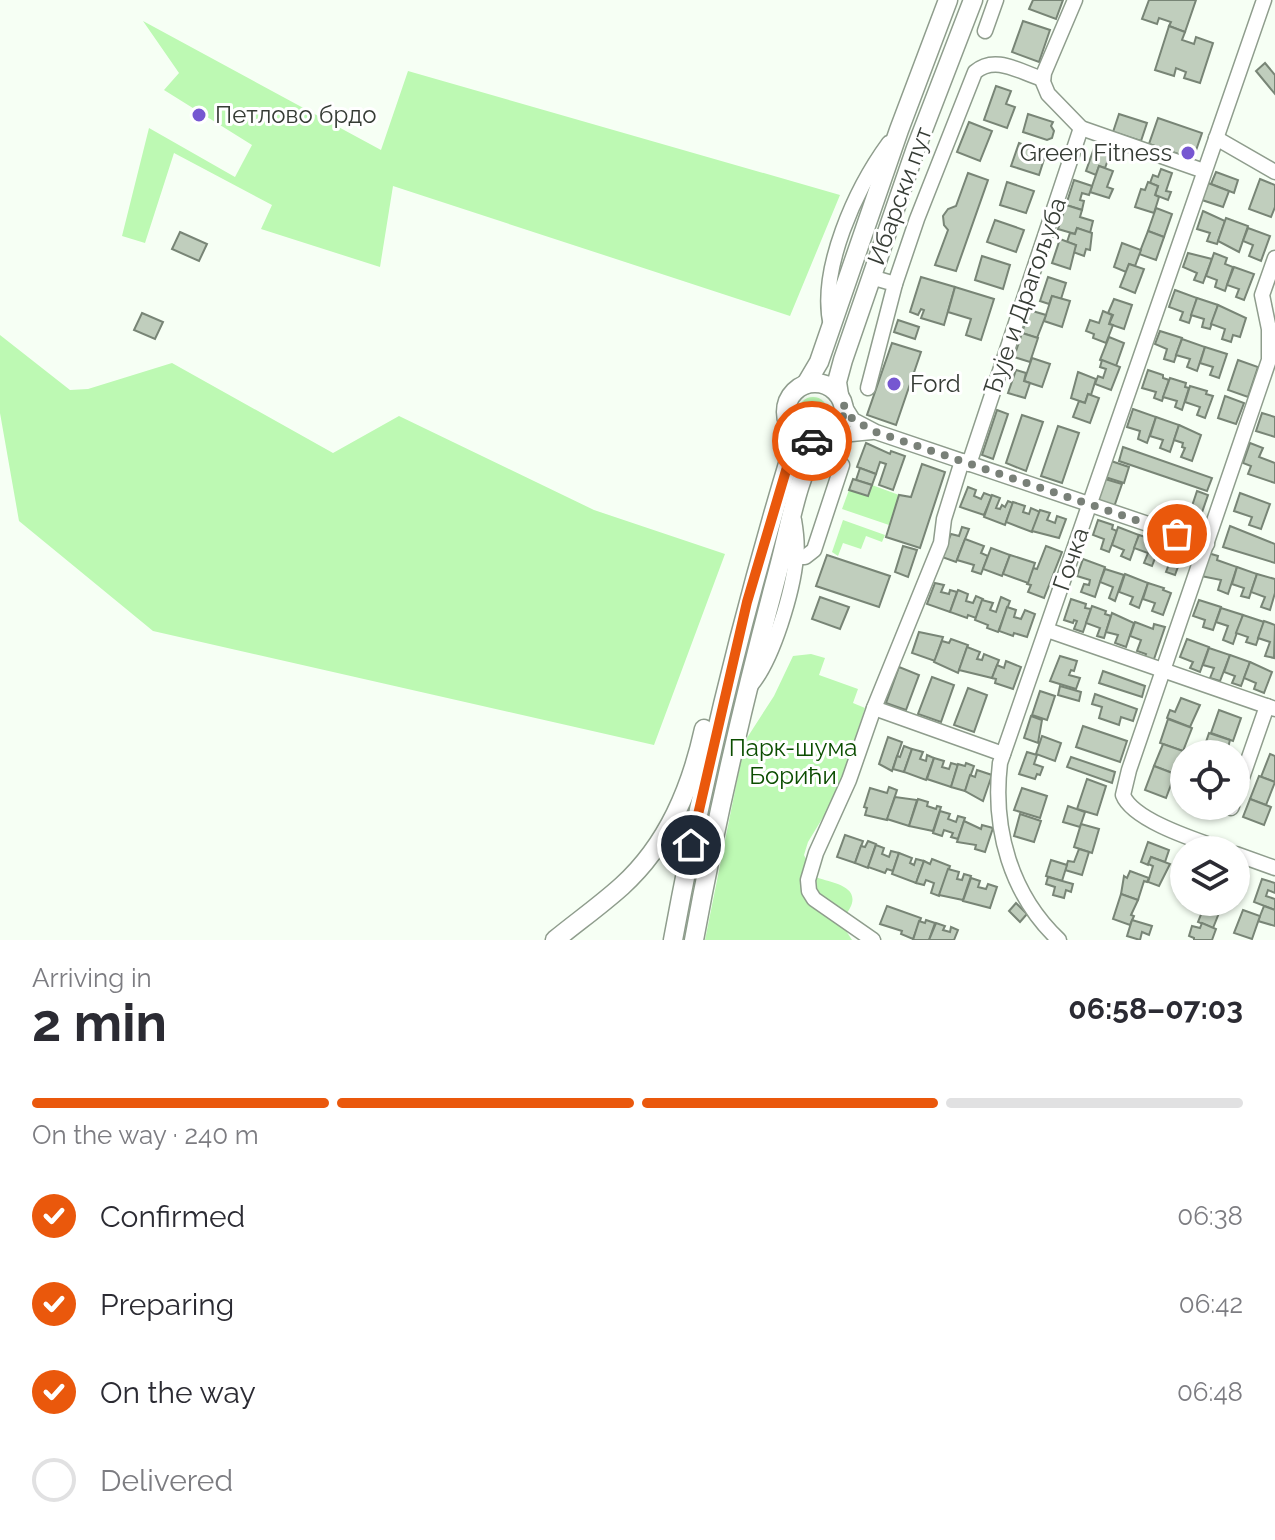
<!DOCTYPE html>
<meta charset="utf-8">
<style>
body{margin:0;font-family:Raleway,sans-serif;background:#f7f7f7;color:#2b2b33;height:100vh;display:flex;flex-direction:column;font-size:30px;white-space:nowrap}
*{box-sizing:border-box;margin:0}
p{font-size:26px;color:#7c7c81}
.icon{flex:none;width:44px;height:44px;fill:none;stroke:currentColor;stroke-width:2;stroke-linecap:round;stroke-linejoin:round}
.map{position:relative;height:940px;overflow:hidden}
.side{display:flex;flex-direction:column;background:#fff;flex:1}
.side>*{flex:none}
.controls{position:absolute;left:1170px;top:740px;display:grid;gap:16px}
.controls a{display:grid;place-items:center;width:80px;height:80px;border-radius:50%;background:#fff;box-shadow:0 2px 6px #0004;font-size:40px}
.pin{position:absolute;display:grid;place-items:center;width:68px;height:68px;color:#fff;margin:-34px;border:4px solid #fff;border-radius:50%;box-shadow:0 2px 8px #0007}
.courier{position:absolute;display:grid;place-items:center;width:80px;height:80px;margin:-40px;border:6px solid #ea580c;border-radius:50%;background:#fff;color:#222;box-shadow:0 2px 10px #0007}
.head em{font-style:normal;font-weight:700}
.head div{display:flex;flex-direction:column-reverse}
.head{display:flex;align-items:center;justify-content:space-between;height:136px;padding:0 32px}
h1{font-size:52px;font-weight:700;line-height:60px}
.bar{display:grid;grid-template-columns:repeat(4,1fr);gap:12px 8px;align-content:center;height:96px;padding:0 32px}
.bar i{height:10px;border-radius:6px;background:#e1e1e2}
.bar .on{background:#ea580c}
.bar p{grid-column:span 4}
ol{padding:0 32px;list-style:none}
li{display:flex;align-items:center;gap:24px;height:88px}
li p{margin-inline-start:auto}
li .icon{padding:8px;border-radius:50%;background:#ea580c;color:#fff;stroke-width:4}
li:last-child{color:#7c7c81}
li i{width:44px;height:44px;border:4px solid #e1e1e2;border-radius:50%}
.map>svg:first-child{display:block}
.green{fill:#bdf9b3}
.building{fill:#c0cebd;stroke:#788576;stroke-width:2}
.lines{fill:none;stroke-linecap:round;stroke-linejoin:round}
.minor-casing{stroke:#8f9d8d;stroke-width:17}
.major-casing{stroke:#8f9d8d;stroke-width:21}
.minor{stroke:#fff;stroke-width:14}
.major{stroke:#fff;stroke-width:18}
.done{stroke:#798078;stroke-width:8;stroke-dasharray:0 14.4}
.route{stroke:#ea580c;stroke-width:10}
.poi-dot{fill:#7657d1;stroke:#fff;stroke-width:3}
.labels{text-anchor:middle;stroke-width:6;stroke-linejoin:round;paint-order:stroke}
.poi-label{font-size:24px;fill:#363c35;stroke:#fff;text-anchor:start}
.street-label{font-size:24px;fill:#363c35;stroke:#fff}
.park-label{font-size:24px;fill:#0b4d00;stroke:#fff}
</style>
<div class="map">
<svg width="1275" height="940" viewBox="0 0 1275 940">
<rect width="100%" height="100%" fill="#f6fff4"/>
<g class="green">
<polygon points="143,21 381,150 408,71 840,195 790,316 393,186 380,267 261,229 272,205 174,153 145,243 122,236 149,128 235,177 252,145 164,90 179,73"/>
<polygon points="0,335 70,390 88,389 172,363 333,453 399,416 594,510 725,554 654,745 153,631 19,521 0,413"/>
<circle cx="813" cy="412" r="15"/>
<polygon points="872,485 899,495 889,525 842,509 849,490 868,496"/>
<polygon points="843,520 885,535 882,542 866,536 861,549 843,543 838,556 832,552"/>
<path d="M811 654 825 658 819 675 858 689 853 703 865 708 836 796 808 842 804 855 815 877C828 882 862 885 850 908 846 915 844 917 843 926L852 940H705L745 741 774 696 793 656Z"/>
</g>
<g class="building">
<polygon points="1033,0 1063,0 1056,19 1029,9"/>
<polygon points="1149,0 1196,0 1185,32 1169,26 1171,22 1159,18 1157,24 1142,19"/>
<polygon points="1023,21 1050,30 1039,62 1012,52"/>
<polygon points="1169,26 1185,32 1182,40 1194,44 1196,37 1213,43 1200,83 1184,78 1186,72 1176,68 1174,76 1155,70"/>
<polygon points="1265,63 1275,75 1275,94 1256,71"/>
<polygon points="996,86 1011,91 1006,104 1015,107 1007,128 984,120"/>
<polygon points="1028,114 1053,122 1051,126 1054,131 1052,138 1047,140 1023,132"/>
<polygon points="1119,114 1147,123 1141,141 1113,132"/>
<polygon points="1158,118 1202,133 1193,159 1149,144"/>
<polygon points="969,122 992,131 980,161 957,152"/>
<polygon points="1019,143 1046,153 1039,175 1011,166"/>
<polygon points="1094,148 1110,154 1105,168 1099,166 1096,175 1086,171"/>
<polygon points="1099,166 1113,171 1107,187 1113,189 1109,198 1090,192"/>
<polygon points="1161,169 1172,173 1166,191 1171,192 1168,200 1155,195 1158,186 1150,183 1153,175 1158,177"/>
<polygon points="1216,172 1238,180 1234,193 1211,184"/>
<polygon points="968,173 988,180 956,271 935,265 948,230 944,225 943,216 948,209 956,206"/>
<polygon points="1260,179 1275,185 1275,207 1271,217 1249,209"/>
<polygon points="1074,180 1092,186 1089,195 1082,193 1080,200 1084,201 1082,210 1066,205"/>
<polygon points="1007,182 1034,191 1026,213 1000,205"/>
<polygon points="1148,182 1158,186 1155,195 1159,197 1154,213 1135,207 1141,189 1145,190"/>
<polygon points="1208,183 1229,191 1223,207 1202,200"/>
<polygon points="1066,205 1082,210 1080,217 1093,221 1090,233 1077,228 1075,234 1058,229"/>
<polygon points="1156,208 1172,214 1164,237 1148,231"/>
<polygon points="1203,211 1225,221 1217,244 1207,241 1210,233 1197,229"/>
<polygon points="1226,218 1248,226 1239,252 1218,241"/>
<polygon points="995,220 1024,230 1016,252 987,242"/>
<polygon points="1077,228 1092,233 1090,250 1086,249 1084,256 1073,252 1076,245 1067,242 1070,233 1075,234"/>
<polygon points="1248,228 1270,236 1261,261 1249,256 1253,245 1243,241"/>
<polygon points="1148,231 1164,237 1156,260 1139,254"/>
<polygon points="180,232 207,244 199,261 172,249"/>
<polygon points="1060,239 1076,245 1070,269 1052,263"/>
<polygon points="1122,243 1141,250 1135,266 1129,264 1126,272 1114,267"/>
<polygon points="1188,253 1212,259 1203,283 1194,280 1197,273 1183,267"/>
<polygon points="1214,253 1227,258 1225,264 1233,267 1225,291 1215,287 1217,280 1206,276"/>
<polygon points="982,256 1010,265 1003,289 975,280"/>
<polygon points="1129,264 1144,269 1135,293 1120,287"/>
<polygon points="1234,267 1254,274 1244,300 1236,297 1239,289 1227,285"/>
<polygon points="921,277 955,287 944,325 921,318 924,310 921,309 918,315 910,312"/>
<polygon points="1048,277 1066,283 1061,299 1052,296 1049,304 1040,301"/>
<polygon points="955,287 994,299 981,340 966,335 971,319 948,312"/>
<polygon points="1175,290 1197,298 1189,323 1180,320 1183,312 1169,307"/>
<polygon points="1052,296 1070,301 1062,327 1044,321"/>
<polygon points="1197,298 1218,305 1210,329 1202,327 1204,319 1191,315"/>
<polygon points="1114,299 1132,305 1124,329 1109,324 1113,315 1108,313"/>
<polygon points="1218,305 1246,318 1240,337 1233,335 1231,342 1222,339 1225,329 1211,324"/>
<polygon points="1029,310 1046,315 1037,338 1022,333"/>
<polygon points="1103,311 1112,315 1109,324 1113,325 1106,343 1093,338 1094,334 1086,331 1090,320 1099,323"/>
<polygon points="142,313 163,322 155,339 134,330"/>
<polygon points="898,320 919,327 915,339 894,332"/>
<polygon points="1160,331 1182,338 1174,362 1164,359 1167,349 1155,344"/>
<polygon points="1022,333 1038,338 1030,362 1014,357"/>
<polygon points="1109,337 1124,343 1116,366 1100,360"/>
<polygon points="1182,339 1205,347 1197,371 1187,367 1190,359 1176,355"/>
<polygon points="892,343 921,352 896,425 867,415"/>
<polygon points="1205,347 1227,354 1219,378 1210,375 1213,367 1200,363"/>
<polygon points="1032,358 1050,364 1042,387 1024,381"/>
<polygon points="1102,360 1120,367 1111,390 1095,384 1098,376 1103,378 1106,369 1100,367"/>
<polygon points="1238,360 1258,367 1248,397 1228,390"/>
<polygon points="1016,370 1026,373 1024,381 1030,383 1025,398 1008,393"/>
<polygon points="1148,370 1163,375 1163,378 1169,380 1162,401 1154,398 1156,392 1142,388"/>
<polygon points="1078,372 1096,379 1091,395 1088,394 1085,403 1071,398"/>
<polygon points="1170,378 1186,383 1185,387 1189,388 1182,410 1175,407 1177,401 1163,397"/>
<polygon points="1190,386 1207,391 1206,394 1213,396 1205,418 1197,415 1200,407 1185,402"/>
<polygon points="1088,394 1099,398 1090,423 1073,417 1079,401 1085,403"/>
<polygon points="1225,396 1244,403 1236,424 1218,418"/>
<polygon points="1133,409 1156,417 1147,443 1138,439 1140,431 1127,427"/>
<polygon points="997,410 1008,414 993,459 982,455"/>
<polygon points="1262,413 1275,417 1275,437 1256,431"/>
<polygon points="1022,415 1043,422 1026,471 1006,463"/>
<polygon points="1156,417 1179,425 1170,452 1160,448 1163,440 1150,436"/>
<polygon points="1179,425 1201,435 1192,461 1181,457 1185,448 1182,447 1183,443 1174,440"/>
<polygon points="1058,426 1079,433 1062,483 1041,476"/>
<polygon points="866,443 890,454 891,451 905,456 893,490 879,485 886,464 880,462 876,474 857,467"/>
<polygon points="1250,443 1263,448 1259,457 1275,463 1275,483 1248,474 1251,466 1243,463"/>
<polygon points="1123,447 1212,478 1207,491 1119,461"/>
<polygon points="1111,461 1129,467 1124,483 1105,477"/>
<polygon points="922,464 945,472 920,548 886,537 899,495 911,497"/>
<polygon points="860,468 876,474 872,485 856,480"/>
<polygon points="853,479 872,485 868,496 849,490"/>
<polygon points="1105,479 1122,484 1114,507 1097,501"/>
<polygon points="968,487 976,490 974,496 981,499 984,493 992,496 984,515 960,507"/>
<polygon points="1197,491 1208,495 1198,524 1187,521"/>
<polygon points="1240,493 1270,504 1261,529 1249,525 1252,517 1234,511"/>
<polygon points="992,495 1000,498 996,508 1000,509 1002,505 1005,507 1008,501 1013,503 1005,525 984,517"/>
<polygon points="1013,502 1025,506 1023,512 1029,514 1031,508 1040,512 1032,532 1006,522"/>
<polygon points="1040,510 1050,513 1047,520 1055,523 1057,516 1066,519 1059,538 1032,531"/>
<polygon points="1098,520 1113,525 1112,529 1117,531 1109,552 1101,549 1104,539 1093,535"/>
<polygon points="1230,526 1275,544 1275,563 1223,547"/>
<polygon points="962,527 969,529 956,562 942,557 951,534 959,536"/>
<polygon points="1118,527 1139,535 1130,560 1121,556 1124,550 1112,545"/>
<polygon points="1139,535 1155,540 1154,543 1160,545 1152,566 1144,563 1148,553 1134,548"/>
<polygon points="965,539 984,546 981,553 988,556 981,574 972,571 974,565 957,560"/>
<polygon points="1161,542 1183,553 1175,575 1166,572 1169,564 1164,562 1165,559 1156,556"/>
<polygon points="903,546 917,550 908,577 895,572"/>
<polygon points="1046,546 1062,552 1044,598 1028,592 1031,585 1027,584 1033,568 1037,569"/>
<polygon points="991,548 1010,555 1002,576 983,569"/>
<polygon points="1208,553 1218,556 1217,560 1237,567 1228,594 1218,590 1221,580 1201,576"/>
<polygon points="827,555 890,576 879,607 816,586"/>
<polygon points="1010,555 1035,563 1028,583 1003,574"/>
<polygon points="1083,559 1105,567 1095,597 1081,592 1084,584 1089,585 1090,580 1077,576"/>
<polygon points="1237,567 1257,574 1249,598 1241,596 1244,588 1232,584"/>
<polygon points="1105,569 1124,575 1115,601 1109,598 1113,587 1100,582"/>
<polygon points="1125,574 1148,583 1139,608 1130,604 1133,597 1119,592"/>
<polygon points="1257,574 1275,579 1275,593 1270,610 1261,607 1265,597 1251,592"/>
<polygon points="935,583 944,585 941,592 949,594 950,590 957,592 950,612 927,604"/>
<polygon points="1148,583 1164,588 1163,590 1171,593 1163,615 1152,611 1155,603 1143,599"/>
<polygon points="958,590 968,594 966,601 973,603 976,596 983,599 976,618 968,615 967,618 950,612"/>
<polygon points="820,597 849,607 840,629 812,619"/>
<polygon points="1001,597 1010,601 998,632 987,628 988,625 975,620 982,600 993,603 990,610 996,612"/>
<polygon points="1071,599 1086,604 1085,608 1091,609 1083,632 1074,629 1077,621 1074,620 1073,623 1064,620"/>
<polygon points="1199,600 1221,607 1213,630 1203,627 1205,620 1193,616"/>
<polygon points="1092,606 1106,611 1105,614 1111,616 1104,638 1097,636 1100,628 1086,623"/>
<polygon points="1007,607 1016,610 1014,617 1021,619 1025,610 1035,614 1027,637 1014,633 1013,636 999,631"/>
<polygon points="1221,608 1243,615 1233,644 1223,640 1228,626 1216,622"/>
<polygon points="1112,613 1134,623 1126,647 1115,643 1118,635 1106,632"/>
<polygon points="1243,615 1264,622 1256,645 1246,642 1248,637 1236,633"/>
<polygon points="1264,621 1275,625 1274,658 1265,656 1270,642 1258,638"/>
<polygon points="1135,622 1153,629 1154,624 1165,627 1153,662 1144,659 1146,654 1137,651 1141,640 1130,636"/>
<polygon points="919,632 943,637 935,661 912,653"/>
<polygon points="951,639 968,645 958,673 934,662 942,641 949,643"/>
<polygon points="1187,639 1209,647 1200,672 1190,668 1193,662 1180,657"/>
<polygon points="967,647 980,652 977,659 982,660 984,654 999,660 992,678 959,670"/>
<polygon points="1209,648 1230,655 1220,681 1210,678 1214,668 1203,665"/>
<polygon points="1230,655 1250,662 1241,686 1232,683 1235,676 1224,672"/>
<polygon points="1060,656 1077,661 1074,671 1071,670 1069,675 1080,678 1076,689 1050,681"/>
<polygon points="1006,661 1021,667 1013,689 995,683 996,679 992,678 997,665 1004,668"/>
<polygon points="1250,662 1272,672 1264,693 1254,689 1256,683 1244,678"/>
<polygon points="899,667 919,675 906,710 886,703"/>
<polygon points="1103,671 1145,686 1142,697 1099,683"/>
<polygon points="932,677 954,685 941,722 918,714"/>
<polygon points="1060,686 1081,692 1079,701 1058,695"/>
<polygon points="968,688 987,695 974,732 954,725"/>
<polygon points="1040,691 1055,696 1047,720 1032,715"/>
<polygon points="1095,694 1137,709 1133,721 1121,717 1119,725 1099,718 1102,707 1092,704"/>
<polygon points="1181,698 1200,705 1190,727 1167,718 1170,710 1175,712"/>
<polygon points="1219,710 1241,718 1233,741 1211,733"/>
<polygon points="1031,716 1042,720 1038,743 1024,738"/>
<polygon points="1168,719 1192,728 1183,751 1160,743"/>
<polygon points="1083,726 1127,741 1120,762 1076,747"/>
<polygon points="1209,733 1230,740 1228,748 1231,749 1229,754 1202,754"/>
<polygon points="1042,736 1061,743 1055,761 1036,754"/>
<polygon points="888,737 902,742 892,771 879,764"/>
<polygon points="1163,744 1183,751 1175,774 1154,766"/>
<polygon points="904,746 912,749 904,772 893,769 897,756 900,757"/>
<polygon points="912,749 923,752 920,759 926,761 927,755 934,758 926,780 904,772"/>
<polygon points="1027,752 1037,755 1034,764 1043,767 1040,775 1037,774 1035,779 1019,774"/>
<polygon points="1270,754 1275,756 1275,782 1261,777"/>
<polygon points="1071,757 1115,772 1112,783 1067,767"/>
<polygon points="934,758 944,761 942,767 949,769 951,763 958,765 951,787 927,779"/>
<polygon points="966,763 974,766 965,791 951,787 958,764 965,766"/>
<polygon points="1154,766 1175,774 1166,798 1145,790"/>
<polygon points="977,770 992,775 983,801 965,791 970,775 975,777"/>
<polygon points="1259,776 1275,782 1266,805 1250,799"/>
<polygon points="1087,779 1106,786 1097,815 1077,809"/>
<polygon points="889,787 897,790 887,820 865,815 867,808 864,807 870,788 887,793"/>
<polygon points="1022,788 1047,796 1040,818 1014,810"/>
<polygon points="895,797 917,800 909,826 887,819"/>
<polygon points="918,799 928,802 927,806 936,809 937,806 941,807 933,831 909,826"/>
<polygon points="1250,799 1271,807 1264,825 1243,817"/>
<polygon points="1068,806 1085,812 1080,827 1063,822"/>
<polygon points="940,811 950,814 948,819 956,822 958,816 965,818 958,839 951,837 953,833 944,830 942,836 933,833"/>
<polygon points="1020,814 1041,821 1034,842 1014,836"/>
<polygon points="964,821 981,829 982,825 993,828 985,852 975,849 976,845 957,842"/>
<polygon points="1081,824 1099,829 1092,853 1074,847"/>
<polygon points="845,835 863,841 855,863 837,857"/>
<polygon points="868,841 876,844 868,868 855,863 861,846 865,847"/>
<polygon points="1148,842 1169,850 1165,862 1151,857 1148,865 1141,862"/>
<polygon points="876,845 884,848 882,854 889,857 891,851 899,853 893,871 887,869 885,873 868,867"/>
<polygon points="1079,849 1089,852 1082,875 1065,870 1068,861 1074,862"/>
<polygon points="899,853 912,858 910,863 914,865 916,859 924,861 916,883 892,874"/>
<polygon points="1151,857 1170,864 1159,886 1148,882 1153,866 1148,864"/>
<polygon points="932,859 950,866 939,896 931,893 934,883 926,880 924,885 916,883 924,861 930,864"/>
<polygon points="1051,860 1067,865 1062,881 1046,876"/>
<polygon points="948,869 959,872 957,879 962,880 964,874 971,876 963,900 939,895"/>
<polygon points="1130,871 1149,878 1147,882 1144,881 1138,900 1121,894 1124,876 1127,878"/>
<polygon points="1048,877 1073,884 1071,892 1066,890 1064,898 1053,895 1055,887 1046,884"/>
<polygon points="971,878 980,881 978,887 986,889 988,884 997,887 990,908 963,901"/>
<polygon points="1262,879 1275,883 1275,893 1268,890 1266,896 1275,899 1275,910 1254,902"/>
<polygon points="1121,894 1138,900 1131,915 1134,916 1130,925 1113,919"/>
<polygon points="1206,902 1223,903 1213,928 1198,922"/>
<polygon points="1016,903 1027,914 1020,922 1009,911"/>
<polygon points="887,906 921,918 913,939 901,934 902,931 880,924"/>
<polygon points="1264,906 1275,910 1275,926 1258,921"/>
<polygon points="1243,910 1260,916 1252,939 1234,933"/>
<polygon points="926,920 935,923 929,940 913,940 919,921 925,923"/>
<polygon points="1132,920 1152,926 1149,935 1142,932 1140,940 1127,936"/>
<polygon points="936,923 945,926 943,930 950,932 951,927 958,930 954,940 929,940"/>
<polygon points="1202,923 1216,929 1212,940 1194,940 1194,938 1189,936 1192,926 1200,928"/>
</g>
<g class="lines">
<defs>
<g id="minor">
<polyline points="1075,0 1044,73 1043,82 1048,94 1081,128 1204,171"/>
<polyline points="985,31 996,0"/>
<polyline points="1216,138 1275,172"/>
<path d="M895 284 917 219 975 72C996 54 1021 73 1043 79"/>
<path d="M831 326C818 270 856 188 889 143"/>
<polyline points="868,388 895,284 871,277"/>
<polyline points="843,404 853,420 876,432 1207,544"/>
<polyline points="831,436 872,432"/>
<polyline points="969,464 1081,128"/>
<polyline points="796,557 805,557 814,550 842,465"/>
<polyline points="1047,630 1275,709"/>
<path d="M751 685C773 659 793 591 796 557 798 545 796 532 794 520"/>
<polyline points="874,708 1003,754"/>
<polyline points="1236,795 1267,706"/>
<polyline points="1231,808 1232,806"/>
<path d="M1224 850C1199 841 1133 821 1123 795L1129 770 1269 360V329L1262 295 1275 258"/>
<polyline points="1236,854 1275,868"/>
<polyline points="873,940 814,899 809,891 808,880 816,853 849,780 874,708 941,543 944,519 962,461"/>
<path d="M1059 940C1011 895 992 829 1000 763L1264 0"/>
</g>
<g id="major">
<circle cx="815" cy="412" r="29"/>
<polyline points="806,384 819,362 899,130 948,0"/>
<polyline points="839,395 837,382 843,360 916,148 973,0"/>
<path d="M555 940C577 922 601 905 622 886 668 844 691 788 704 729"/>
<path d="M673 940C703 777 742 616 790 457L792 442 790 427"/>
<path d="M694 940C717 814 746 690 779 567 790 526 797 476 820 440"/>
</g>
</defs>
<use href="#minor" class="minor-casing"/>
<use href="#major" class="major-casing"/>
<use href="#minor" class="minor"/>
<use href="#major" class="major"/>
</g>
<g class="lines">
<path class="done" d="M812 441C834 440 846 425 843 404L853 420 876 432 1177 534"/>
<polyline class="route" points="691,845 747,602 790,457 792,442 790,427 800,436 812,441"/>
</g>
<g class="poi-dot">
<circle cx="199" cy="115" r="8"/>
<circle cx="1188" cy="153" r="8"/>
<circle cx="894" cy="384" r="8"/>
</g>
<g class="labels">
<g class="poi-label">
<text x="215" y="123">Петлово брдо</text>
<text x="1172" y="161" text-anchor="end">Green Fitness</text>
<text x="910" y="392">Ford</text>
</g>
<g class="street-label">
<text transform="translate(900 196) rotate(-70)" y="8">Ибарски пут</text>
<text transform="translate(1025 296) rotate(-71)" y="8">Ђује и Драгољуба</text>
<text transform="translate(1071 559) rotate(-71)" y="8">Гочка</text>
</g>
<g class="park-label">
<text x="793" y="756">Парк-шума<tspan x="793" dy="28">Борићи</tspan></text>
</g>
</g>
</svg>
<div class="controls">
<a><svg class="icon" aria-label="locate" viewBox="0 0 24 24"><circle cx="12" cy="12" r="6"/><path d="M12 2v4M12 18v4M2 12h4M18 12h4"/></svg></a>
<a><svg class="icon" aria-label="layers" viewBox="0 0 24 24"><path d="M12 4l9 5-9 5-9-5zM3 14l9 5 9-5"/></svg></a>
</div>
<div class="pin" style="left:1177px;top:534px;background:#ea580c"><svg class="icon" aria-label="bag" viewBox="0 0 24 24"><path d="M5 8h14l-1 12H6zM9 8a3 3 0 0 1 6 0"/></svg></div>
<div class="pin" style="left:691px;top:845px;background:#1f2937"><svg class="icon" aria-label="home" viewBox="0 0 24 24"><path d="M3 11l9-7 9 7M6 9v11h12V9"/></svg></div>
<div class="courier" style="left:812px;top:441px"><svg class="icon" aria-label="car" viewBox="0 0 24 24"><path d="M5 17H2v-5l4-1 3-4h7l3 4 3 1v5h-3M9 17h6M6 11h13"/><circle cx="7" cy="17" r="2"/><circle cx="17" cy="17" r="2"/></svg></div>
</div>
<section class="side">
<div class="head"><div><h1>2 min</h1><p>Arriving in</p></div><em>06:58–07:03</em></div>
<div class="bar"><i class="on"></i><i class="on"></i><i class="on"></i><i></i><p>On the way · 240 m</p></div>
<ol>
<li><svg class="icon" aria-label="check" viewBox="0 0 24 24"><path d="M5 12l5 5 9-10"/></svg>Confirmed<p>06:38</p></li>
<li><svg class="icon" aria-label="check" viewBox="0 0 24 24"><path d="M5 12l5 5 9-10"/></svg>Preparing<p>06:42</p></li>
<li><svg class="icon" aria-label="check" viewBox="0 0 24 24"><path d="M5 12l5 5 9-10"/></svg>On the way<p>06:48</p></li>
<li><i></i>Delivered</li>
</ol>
</section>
